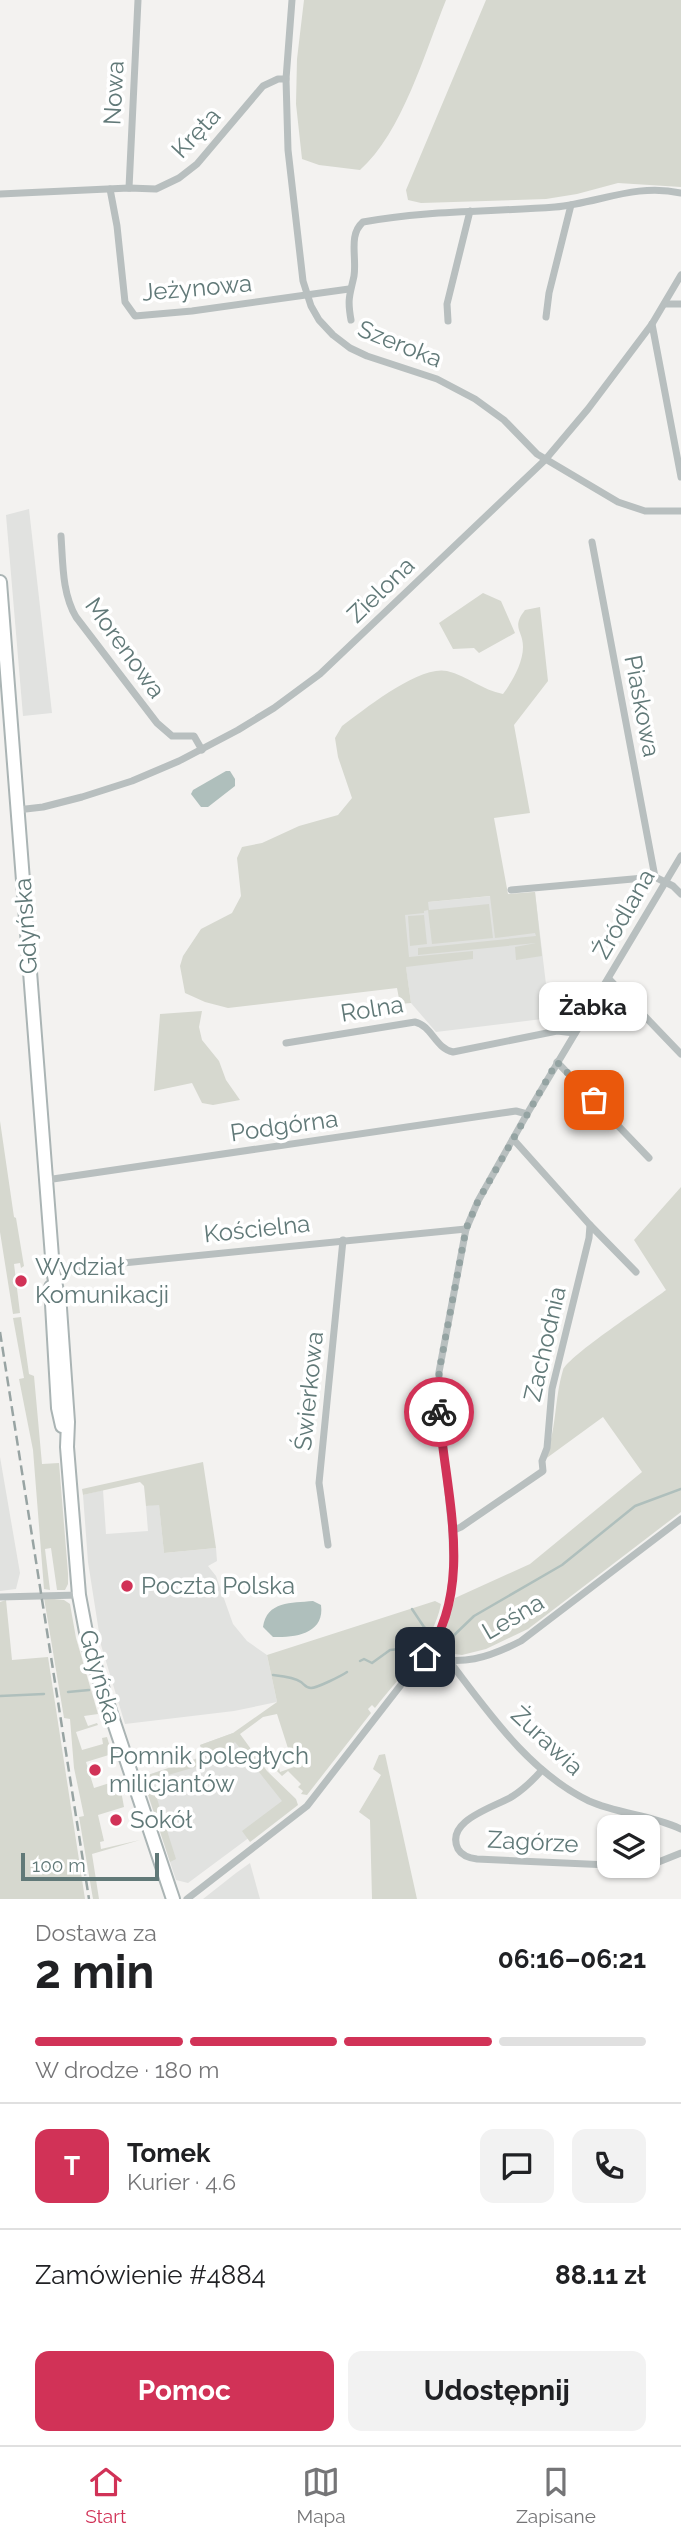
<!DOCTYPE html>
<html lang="pl">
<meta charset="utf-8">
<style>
body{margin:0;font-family:Raleway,sans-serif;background:#f2f2f2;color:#202124;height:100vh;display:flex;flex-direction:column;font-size:26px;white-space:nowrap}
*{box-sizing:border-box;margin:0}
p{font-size:23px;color:#757577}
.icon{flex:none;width:38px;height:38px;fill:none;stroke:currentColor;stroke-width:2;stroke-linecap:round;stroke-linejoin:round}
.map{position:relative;height:1899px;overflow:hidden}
.sheet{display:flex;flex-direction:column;background:#fff;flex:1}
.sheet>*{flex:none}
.buttons{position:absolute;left:597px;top:1815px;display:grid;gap:14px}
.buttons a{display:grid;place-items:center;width:63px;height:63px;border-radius:14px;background:#fff;box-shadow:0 2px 5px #0004;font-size:35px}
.scale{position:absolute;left:21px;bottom:18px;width:138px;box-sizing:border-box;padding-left:7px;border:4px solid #617978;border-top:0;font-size:19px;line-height:24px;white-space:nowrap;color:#617978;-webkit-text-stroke:5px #fff;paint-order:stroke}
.pin{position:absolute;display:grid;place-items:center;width:60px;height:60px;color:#fff;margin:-30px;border-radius:14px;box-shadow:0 4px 10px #0006}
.courier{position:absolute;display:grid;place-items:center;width:70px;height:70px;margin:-35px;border:5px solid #d13257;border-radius:50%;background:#fff;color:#222;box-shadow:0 2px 9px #0007}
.bubble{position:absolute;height:49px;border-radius:14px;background:#fff;box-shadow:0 2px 5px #0004;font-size:23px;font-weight:700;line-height:49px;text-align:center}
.summary em{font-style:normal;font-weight:700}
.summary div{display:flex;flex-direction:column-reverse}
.summary{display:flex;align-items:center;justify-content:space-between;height:119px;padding:0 35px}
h1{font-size:46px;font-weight:700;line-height:52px}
.bar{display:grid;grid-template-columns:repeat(4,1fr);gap:10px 7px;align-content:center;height:84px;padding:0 35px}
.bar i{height:9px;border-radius:5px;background:#e0e0e0}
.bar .selected{background:#d13257}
.bar p{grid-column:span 4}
.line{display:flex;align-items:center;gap:18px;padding:0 35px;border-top:2px solid #e0e0e0}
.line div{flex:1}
.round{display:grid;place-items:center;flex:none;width:74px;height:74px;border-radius:14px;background:#f2f2f2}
.button{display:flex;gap:14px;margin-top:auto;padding:14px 35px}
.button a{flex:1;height:80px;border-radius:14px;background:#d13257;color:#fff;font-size:28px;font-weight:700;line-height:80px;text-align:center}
.button a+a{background:#f2f2f2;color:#202124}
.tabs{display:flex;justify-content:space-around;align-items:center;height:98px;border-top:2px solid #e0e0e0;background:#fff;font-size:19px;color:#757577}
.tabs a{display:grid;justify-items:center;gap:4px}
.tabs .selected{color:#d13257}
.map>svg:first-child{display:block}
.built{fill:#e1e2e0}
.green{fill:#d6d8cf}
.water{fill:#afbfbc}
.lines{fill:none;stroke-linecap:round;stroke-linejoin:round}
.stream{stroke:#afbfbc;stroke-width:2.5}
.secondary-casing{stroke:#aab4b4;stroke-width:16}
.minor{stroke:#b8bfbf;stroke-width:7}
.secondary{stroke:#fff;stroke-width:12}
.rail{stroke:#98a4a3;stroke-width:2.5;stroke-dasharray:10 5;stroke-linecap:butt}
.done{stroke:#94a3a2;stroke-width:7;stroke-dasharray:0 12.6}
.route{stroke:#d13257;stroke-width:9}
.poi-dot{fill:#d13257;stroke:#fff;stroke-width:2.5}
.labels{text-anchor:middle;stroke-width:7;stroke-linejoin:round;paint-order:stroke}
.street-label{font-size:24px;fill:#617978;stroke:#fff}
.poi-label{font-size:24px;fill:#617978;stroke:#fff;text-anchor:start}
</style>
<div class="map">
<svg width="681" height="1899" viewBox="0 0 681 1899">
<rect width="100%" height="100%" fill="#f3f2f0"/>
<g class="built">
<polygon points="29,509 52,713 23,716 6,515"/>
<polygon points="535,892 550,1018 436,1032 411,1003 397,905"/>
<polygon points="0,1457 20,1573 16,1589 0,1591"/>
<polygon points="103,1490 106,1534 148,1531 146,1506 159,1504 164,1553 216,1548 217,1561 208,1566 216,1576 233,1624 247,1641 267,1655 277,1702 234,1711 125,1724 101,1645 88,1562 83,1495"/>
<polygon points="233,1733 292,1808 266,1825 188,1883 176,1880 142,1777 203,1756 200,1745"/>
<polygon points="250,1863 260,1899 203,1899 236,1873"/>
</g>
<g class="green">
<path d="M304 0H446C425 52 402 133 360 170L319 165 302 159 296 104 297 59Z"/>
<polygon points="486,0 681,0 681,187 618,183 577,194 546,199 421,203 408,200 406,190"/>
<polygon points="483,593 501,601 515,633 479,653 474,648 453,649 439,623"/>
<path d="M540 607 548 681 514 725 530 813 494 818 508 894 535 892 542 956 516 960 515 947 536 943 418 955V948L536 936 535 933 495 938 490 896 428 902 429 910 489 904 493 938 432 944 428 910 424 911V913L405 915 409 957 473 951V959L406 967 411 1003 400 1004 397 988 228 1008 205 1002 185 993 180 966 183 956 201 929 232 913 241 896 237 858 242 847 262 843 299 826 338 815 352 798 338 757 335 738 342 726C365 709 419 665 447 671 468 676 482 690 503 694 512 682 523 663 523 647 523 630 511 628 525 610Z"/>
<polygon points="424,915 427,944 410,946 408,916"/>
<polygon points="202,1011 199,1027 202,1040 219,1061 226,1080 240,1100 213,1105 202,1103 192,1083 154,1091 160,1014"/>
<polygon points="0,1121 14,1217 16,1218 24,1266 21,1268 20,1263 14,1264 20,1313 13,1314 0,1232"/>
<path d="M681 1187V1512L528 1629 486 1649 462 1655 447 1653 441 1645 455 1598 530 1564 642 1472 603 1417 544 1460C557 1432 554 1400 563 1370 568 1356 649 1303 666 1290L634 1240Z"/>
<polygon points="21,1317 29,1374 34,1376 42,1464 59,1463 68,1573 68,1584 65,1590 57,1590 51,1548 45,1549 50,1590 44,1589 33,1450 19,1379 24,1378 13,1318"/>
<polygon points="203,1462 216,1548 164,1553 159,1505 146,1506 144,1486 140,1482 83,1495 82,1489"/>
<polygon points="44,1598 64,1600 70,1604 76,1638 98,1714 84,1716 88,1726 97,1723 98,1725 76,1732 82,1750 103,1744 102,1738 107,1737 112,1754 86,1762 94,1788 119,1780 124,1807 98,1815 104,1841 100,1842 101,1849 140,1840 92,1854 99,1899 93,1899 79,1817 84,1816 74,1768 70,1719 64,1718"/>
<polygon points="6,1600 12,1660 48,1657 85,1899 0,1899 0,1602"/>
<path d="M435 1601 441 1604C433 1644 400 1676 375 1708L372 1705 368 1709 371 1713 307 1795 301 1794 303 1791 298 1787 301 1784 288 1771 282 1776 276 1770 279 1768 280 1772 294 1767 277 1714 263 1717 240 1734 267 1771 296 1799 298 1805 250 1842 242 1831 282 1801 235 1742 208 1763 200 1745 233 1733 277 1702 267 1655Z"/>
<polygon points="385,1754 417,1899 372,1899 370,1820 359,1812 381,1775 373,1769 379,1755"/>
<polygon points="196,1759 199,1766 151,1780 153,1786 146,1789 142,1777"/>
<polygon points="154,1789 176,1859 170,1862 147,1791"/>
</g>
<g class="water">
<polygon points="226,771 230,771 235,779 235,786 208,807 201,807 191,794 193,790"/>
<path d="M313 1601 321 1605C325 1633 296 1638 273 1637L263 1627C267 1601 291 1603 313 1601Z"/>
</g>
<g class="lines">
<g class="stream">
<polyline points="412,1609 424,1627 431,1631"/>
<polyline points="446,1639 450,1639 474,1616 562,1565 635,1506 681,1489"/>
<polyline points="360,1661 364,1659 372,1663 390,1650 400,1649 406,1637 417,1632"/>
<path d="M273 1675C282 1676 294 1677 301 1682 305 1685 306 1688 311 1688 317 1688 341 1676 347 1672"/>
<polyline points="68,1692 89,1690"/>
<polyline points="0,1696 44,1694"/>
</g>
<defs>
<g id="secondary">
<polyline points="0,582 53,1270 60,1308 68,1422 67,1447 79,1595 89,1648 173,1899"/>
<polyline points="51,1287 58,1408 62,1426"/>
</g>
</defs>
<use href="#secondary" class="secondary-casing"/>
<g class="minor">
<polyline points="292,0 286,79 288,150 303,281 311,306 319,320 333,335 350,348 367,356 437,379 475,399 504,420 537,454 618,502 645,511 681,511"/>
<polyline points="129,188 138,0"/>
<polyline points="110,189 117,226 125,302 135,316 192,311 349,289"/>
<polyline points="0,194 129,188 156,189 179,178 197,164 263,86 278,79 286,79"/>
<polyline points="666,304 681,304"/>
<polyline points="546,317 549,293 571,205"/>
<path d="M351 320C347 298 350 295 354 276 357 257 348 235 363 222 426 210 492 212 555 207 599 203 635 183 681 193"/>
<polyline points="448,321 447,304 470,211"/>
<polyline points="652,324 681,477"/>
<path d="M61 536C63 564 62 593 76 617L157 723 172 736H194L202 750"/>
<polyline points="592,542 655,877 673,886 681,894"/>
<polyline points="17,810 43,807 82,797 132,781 179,761 238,730 274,708 320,674 545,460 588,409 652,324 681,275"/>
<polyline points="511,890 655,877"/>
<polyline points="609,979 681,1054"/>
<path d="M286 1043 415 1022C432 1026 435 1048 453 1052L557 1031 575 1033"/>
<polyline points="557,1062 649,1158"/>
<polyline points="46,1180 502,1113 516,1111 527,1114"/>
<polyline points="590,1225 636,1272"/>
<polyline points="53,1270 466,1229"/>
<polyline points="452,1531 461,1527 543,1471 542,1461 547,1448 552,1389 589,1238 590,1225 513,1139"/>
<polyline points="328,1545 319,1483 343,1240"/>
<polyline points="0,1597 79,1595"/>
<path d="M425 1657C464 1665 486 1659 521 1641L681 1519"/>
<path d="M450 1662C489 1713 529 1772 589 1801 618 1814 652 1815 681 1829"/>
<path d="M542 1770C534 1779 524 1789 513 1796 496 1807 444 1820 458 1849 462 1856 469 1858 477 1859L609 1865"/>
<polyline points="614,1866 646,1867 681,1853"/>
<polyline points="187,1899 307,1806 435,1641 447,1614 453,1573 452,1531 439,1406 439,1372 466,1229 478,1201 527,1114 681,856"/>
</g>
<use href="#secondary" class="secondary"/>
<polyline class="rail" points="0,1332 89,1899"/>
</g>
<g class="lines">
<polyline class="done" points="439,1412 439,1372 466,1229 478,1201 557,1062 594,1100"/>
<path class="route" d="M425 1657C476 1588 445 1491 439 1412"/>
</g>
<g class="poi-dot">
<circle cx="21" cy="1281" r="7"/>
<circle cx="127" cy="1586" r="7"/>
<circle cx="95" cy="1770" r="7"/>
<circle cx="116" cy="1820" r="7"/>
</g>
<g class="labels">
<g class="street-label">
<text transform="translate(114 93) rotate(-87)" y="8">Nowa</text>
<text transform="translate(196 133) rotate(-47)" y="8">Kręta</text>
<text transform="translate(197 288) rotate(-5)" y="8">Jeżynowa</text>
<text transform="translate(400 344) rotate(22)" y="8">Szeroka</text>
<text transform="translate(381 590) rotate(-44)" y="8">Zielona</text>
<text transform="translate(125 648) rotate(54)" y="8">Morenowa</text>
<text transform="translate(642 706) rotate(79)" y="8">Piaskowa</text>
<text transform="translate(624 914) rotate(-60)" y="8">Źródlana</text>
<text transform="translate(26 926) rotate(-94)" y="8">Gdyńska</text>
<text transform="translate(372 1009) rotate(-9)" y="8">Rolna</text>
<text transform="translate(284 1126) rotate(-8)" y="8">Podgórna</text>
<text transform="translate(257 1229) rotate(-6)" y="8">Kościelna</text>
<text transform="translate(545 1344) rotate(-77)" y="8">Zachodnia</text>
<text transform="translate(309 1391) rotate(-84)" y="8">Świerkowa</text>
<text transform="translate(513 1617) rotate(-30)" y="8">Leśna</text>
<text transform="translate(100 1677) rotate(74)" y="8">Gdyńska</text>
<text transform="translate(547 1741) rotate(43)" y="8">Żurawia</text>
<text transform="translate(533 1842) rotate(3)" y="8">Zagórze</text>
</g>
<g class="poi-label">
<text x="35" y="1275">Wydział<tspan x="35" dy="28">Komunikacji</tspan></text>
<text x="141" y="1594">Poczta Polska</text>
<text x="109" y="1764">Pomnik poległych<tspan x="109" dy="28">milicjantów</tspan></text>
<text x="130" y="1828">Sokół</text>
</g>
</g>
</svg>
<div class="buttons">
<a><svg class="icon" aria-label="layers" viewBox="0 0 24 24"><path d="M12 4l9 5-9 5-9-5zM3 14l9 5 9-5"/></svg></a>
</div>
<div class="scale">100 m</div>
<div class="pin" style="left:594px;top:1100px;background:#ea580c"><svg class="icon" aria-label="bag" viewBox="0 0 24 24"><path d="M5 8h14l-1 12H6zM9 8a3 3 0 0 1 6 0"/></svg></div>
<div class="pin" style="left:425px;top:1657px;background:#1f2937"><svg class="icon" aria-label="home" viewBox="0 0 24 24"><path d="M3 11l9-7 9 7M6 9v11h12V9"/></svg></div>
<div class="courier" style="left:439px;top:1412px"><svg class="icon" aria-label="bike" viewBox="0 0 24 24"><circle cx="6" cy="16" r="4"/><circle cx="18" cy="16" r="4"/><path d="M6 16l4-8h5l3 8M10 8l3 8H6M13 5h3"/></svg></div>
<div class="bubble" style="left:539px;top:982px;width:108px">Żabka</div>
</div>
<section class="sheet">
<div class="summary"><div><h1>2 min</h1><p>Dostawa za</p></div><em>06:16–06:21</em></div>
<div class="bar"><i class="selected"></i><i class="selected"></i><i class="selected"></i><i></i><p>W drodze · 180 m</p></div>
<div class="line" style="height:126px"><b class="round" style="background:#d13257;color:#fff">T</b><div><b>Tomek</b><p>Kurier · 4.6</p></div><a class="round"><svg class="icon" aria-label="chat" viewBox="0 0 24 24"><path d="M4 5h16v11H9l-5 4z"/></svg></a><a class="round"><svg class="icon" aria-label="phone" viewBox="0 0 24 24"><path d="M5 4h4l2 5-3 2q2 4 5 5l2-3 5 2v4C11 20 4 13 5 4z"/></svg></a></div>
<div class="line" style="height:91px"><div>Zamówienie #4884</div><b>88.11 zł</b></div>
<div class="button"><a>Pomoc</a><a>Udostępnij</a></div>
</section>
<nav class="tabs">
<a class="selected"><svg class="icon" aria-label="home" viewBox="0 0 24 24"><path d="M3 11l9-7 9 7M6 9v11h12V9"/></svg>Start</a>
<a><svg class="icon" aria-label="map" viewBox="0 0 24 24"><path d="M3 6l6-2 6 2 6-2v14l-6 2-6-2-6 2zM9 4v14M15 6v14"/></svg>Mapa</a>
<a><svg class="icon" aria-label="saved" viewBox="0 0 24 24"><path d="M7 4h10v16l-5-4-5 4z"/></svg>Zapisane</a>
</nav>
